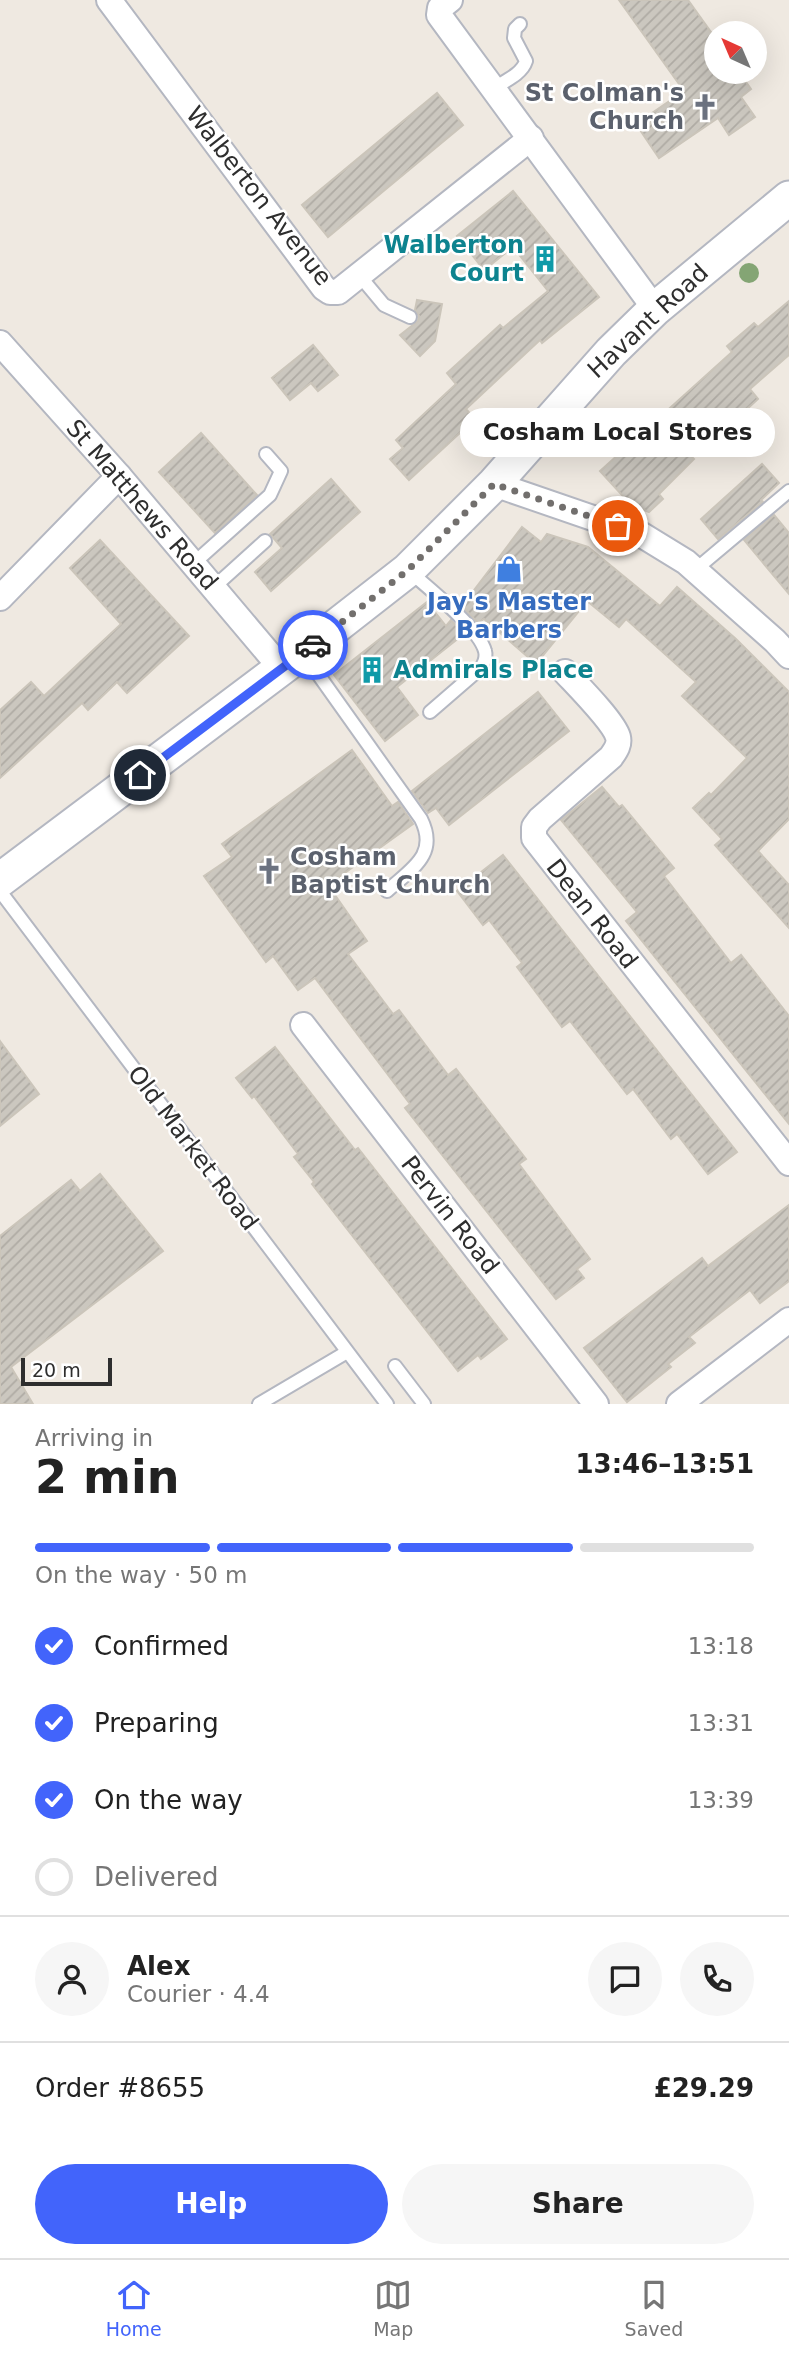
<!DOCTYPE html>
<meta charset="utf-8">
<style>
body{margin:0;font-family:"DejaVu Sans",sans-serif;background:#f6f6f6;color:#222;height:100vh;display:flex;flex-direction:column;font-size:26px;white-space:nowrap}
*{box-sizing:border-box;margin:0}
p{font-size:23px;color:#767676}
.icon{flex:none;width:38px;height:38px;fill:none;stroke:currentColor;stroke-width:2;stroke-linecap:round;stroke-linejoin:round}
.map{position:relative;height:1404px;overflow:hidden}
.panel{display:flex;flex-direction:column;background:#fff;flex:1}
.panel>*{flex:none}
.needle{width:46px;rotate:316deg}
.tools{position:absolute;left:704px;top:21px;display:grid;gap:14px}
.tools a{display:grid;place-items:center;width:63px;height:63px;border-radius:50%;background:#fff;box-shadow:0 7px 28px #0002;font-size:35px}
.scale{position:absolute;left:21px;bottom:18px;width:91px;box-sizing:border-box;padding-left:7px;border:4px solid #2e2e2e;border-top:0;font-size:19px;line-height:24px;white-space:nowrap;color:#2e2e2e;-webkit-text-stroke:5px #fff;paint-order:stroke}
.pin{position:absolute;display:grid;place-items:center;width:60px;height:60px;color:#fff;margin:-30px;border:4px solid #fff;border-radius:50%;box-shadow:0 2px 7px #0007}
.courier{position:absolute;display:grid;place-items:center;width:70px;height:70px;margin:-35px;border:5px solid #4264fb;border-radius:50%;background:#fff;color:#222;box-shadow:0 2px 9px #0007}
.bubble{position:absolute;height:49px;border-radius:24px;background:#fff;box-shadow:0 7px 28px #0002;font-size:23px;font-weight:600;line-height:49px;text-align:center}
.head em{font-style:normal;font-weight:600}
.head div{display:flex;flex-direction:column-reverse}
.head{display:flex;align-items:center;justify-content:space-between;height:119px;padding:0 35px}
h1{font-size:46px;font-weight:600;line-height:52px}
.bar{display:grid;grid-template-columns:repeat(4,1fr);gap:10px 7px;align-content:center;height:84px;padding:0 35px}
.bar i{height:9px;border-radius:5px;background:#e0e0e0}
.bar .current{background:#4264fb}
.bar p{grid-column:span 4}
.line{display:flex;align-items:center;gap:18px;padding:0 35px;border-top:2px solid #e0e0e0}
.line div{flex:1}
.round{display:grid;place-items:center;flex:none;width:74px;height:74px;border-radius:37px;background:#f6f6f6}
ol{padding:0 35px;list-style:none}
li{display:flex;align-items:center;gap:21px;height:77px}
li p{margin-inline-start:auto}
li .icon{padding:7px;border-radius:50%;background:#4264fb;color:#fff;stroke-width:4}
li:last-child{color:#767676}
li i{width:38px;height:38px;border:4px solid #e0e0e0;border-radius:50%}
.cta{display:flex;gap:14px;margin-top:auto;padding:14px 35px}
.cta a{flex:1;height:80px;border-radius:42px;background:#4264fb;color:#fff;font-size:28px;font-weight:600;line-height:80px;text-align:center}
.cta a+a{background:#f6f6f6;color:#222}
.tab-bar{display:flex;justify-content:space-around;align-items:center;height:98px;border-top:2px solid #e0e0e0;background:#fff;font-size:19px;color:#767676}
.tab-bar a{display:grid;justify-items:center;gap:4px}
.tab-bar .current{color:#4264fb}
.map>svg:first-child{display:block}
.building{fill:url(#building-hatch);stroke:#cbc5ba;stroke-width:2}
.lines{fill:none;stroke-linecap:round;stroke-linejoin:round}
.lane-casing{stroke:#b4b7c1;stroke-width:16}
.street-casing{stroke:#b4b7c1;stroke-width:28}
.secondary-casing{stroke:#b4b7c1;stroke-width:37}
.lane{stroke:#fff;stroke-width:12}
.street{stroke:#fff;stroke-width:24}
.secondary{stroke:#fff;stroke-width:33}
.tree{fill:#84a574}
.done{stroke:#726f6d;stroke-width:7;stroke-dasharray:0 12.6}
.route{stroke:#4264fb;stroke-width:9}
.labels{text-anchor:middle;stroke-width:5;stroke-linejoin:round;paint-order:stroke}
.worship-label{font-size:24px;font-weight:bold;fill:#5b616d;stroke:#fff;text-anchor:end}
.street-label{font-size:24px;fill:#2e2e2e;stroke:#fff}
.culture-label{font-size:24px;font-weight:bold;fill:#0d838f;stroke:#fff;text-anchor:end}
.shop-label{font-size:24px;font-weight:bold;fill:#366cbe;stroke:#fff}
</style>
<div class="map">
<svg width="789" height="1404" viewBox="0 0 789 1404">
<defs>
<pattern id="building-hatch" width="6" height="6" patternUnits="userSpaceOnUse" patternTransform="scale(1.75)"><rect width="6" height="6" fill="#cbc7bf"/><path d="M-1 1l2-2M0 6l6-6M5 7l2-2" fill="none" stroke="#afaba4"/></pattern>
</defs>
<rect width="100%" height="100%" fill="#efe9e1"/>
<g class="building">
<polygon points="619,0 688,0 716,39 716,72 739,72 751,89 741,97 755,117 729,135 718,118 659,158 636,124 684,91"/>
<polygon points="437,93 463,125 328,237 302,205"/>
<polygon points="513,191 599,297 542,343 540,340 466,409 475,419 409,480 390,459 403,448 396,440 456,384 447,373 500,325 503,328 548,291 513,247 484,270 457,236"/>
<polygon points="417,300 442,304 435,341 420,356 400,335 418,321 419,316 415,310"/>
<polygon points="789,301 789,355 750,389 758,399 733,422 730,419 689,454 694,459 659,494 663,499 649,512 631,505 600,471 732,352 727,346 754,323 758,327"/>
<polygon points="313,345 338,375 318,391 311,383 290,400 272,378"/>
<polygon points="201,433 257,495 215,533 159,472"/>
<polygon points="762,464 779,483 761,500 763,502 718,539 701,519"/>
<polygon points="331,479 360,512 271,591 255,572 282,548 270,534"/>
<polygon points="774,515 789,533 789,594 744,540"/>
<polygon points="522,527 541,542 547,534 588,547 660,606 677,587 736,639 789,692 789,819 758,851 789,885 789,928 715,845 722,839 693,808 709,793 711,795 747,758 682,696 696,682 626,619 619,627 587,601 536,664 484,619 478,623 462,606"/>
<polygon points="100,540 189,636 127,693 117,682 88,710 82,703 0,778 0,710 31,682 44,696 121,624 70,568"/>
<polygon points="427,602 446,626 451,620 464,634 397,687 418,715 385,741 334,675"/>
<polygon points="538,692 569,731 449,825 436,808 428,813 412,791"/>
<polygon points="352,750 392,806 398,802 413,824 328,885 367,941 348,954 393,1014 399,1010 448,1075 456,1069 526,1159 519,1164 590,1259 577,1269 584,1278 556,1299 405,1108 410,1104 315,978 298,990 273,956 266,962 204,876 232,857 222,844"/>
<polygon points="602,787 619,807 622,805 674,868 664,876 731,963 741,955 789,1016 789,1124 626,921 637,912 561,820"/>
<polygon points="503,855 737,1152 708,1174 677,1134 671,1139 633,1089 627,1094 570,1021 562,1027 517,967 522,963 489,920 483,925 457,891"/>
<polygon points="0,1041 39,1094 0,1126"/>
<polygon points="275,1047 355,1150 358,1148 507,1339 481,1359 478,1355 458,1371 312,1184 314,1182 294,1157 298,1154 254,1096 252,1098 236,1078"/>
<polygon points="100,1174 163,1251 11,1367 33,1404 0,1404 0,1236 71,1180 80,1191"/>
<polygon points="789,1205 789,1281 760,1303 750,1290 689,1337 695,1343 668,1364 671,1367 627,1402 584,1348 702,1258 708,1266"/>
</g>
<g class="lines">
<defs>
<g id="lane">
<path d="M494 88C505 81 522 74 526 61L514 38 515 29 520 24"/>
<polyline points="359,275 384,305 410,317"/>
<polyline points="194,563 270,495 281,471 266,454"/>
<path d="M408 570C427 587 479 628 485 651 487 658 484 662 482 667L430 712"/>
<polyline points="695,570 789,491"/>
<polyline points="213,588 265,541"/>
<path d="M303 653 421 819C439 855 411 869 387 891"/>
<polyline points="0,891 387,1404"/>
<polyline points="395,1366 424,1404"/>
<polyline points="259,1404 347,1352"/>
</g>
<g id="street">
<polyline points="109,0 324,288 330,292 338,292 531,138"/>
<polyline points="450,0 440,8 439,15 655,309"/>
<polyline points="0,343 119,476 281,668"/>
<polyline points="494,484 642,535 686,562 775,641 789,656"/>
<polyline points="0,598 119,476"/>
<path d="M565 672C577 685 614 722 618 737 620 745 615 751 611 757L540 819 534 827V838L789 1163"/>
<polyline points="303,1025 596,1404"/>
<polyline points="679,1404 789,1320"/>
</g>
<polyline id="secondary" points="0,880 303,652 408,570 494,484 611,352 655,309 789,198"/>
</defs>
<use href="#lane" class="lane-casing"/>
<use href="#street" class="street-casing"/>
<use href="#secondary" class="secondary-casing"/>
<use href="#lane" class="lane"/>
<use href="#street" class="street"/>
<use href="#secondary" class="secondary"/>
</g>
<circle class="tree" cx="749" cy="273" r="10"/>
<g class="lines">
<polyline class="done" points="313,645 408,570 494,484 618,526"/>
<polyline class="route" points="140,775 313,645"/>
</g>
<defs>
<symbol id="church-bare" viewBox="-9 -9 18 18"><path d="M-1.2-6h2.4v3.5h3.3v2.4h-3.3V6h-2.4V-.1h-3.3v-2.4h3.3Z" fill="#6b7280" stroke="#fff" stroke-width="2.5" paint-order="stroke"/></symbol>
<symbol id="building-bare" viewBox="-9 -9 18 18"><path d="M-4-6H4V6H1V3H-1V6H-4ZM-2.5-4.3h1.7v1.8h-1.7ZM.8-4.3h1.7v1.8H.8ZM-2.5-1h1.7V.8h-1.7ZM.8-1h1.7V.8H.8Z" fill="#0f9aa8" stroke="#fff" stroke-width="2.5" paint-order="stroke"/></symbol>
<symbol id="shop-bare" viewBox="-9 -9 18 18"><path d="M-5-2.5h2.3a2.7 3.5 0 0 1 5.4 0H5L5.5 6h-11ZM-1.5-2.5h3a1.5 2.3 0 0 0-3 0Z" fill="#3f7fe0" stroke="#fff" stroke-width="2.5" paint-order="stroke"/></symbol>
</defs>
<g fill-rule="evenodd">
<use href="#church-bare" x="686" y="88" width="38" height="38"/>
<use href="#building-bare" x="526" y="240" width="38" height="38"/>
<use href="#shop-bare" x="490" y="550" width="38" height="38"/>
<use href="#building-bare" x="353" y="651" width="38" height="38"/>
<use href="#church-bare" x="250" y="852" width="38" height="38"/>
</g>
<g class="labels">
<g class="worship-label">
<text x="684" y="101">St Colman's<tspan x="684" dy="28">Church</tspan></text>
<text x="290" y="865" text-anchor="start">Cosham<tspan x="290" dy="28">Baptist Church</tspan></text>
</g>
<g class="street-label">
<text transform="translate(259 196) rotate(52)" y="8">Walberton Avenue</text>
<text transform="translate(648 321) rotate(-43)" y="8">Havant Road</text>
<text transform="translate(142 505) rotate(49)" y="8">St Matthews Road</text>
<text transform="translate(592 914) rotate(52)" y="8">Dean Road</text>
<text transform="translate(193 1148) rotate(53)" y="8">Old Market Road</text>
<text transform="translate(450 1215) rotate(52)" y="8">Pervin Road</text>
</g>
<g class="culture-label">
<text x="524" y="253">Walberton<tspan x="524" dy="28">Court</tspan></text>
<text x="393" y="678" text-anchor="start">Admirals Place</text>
</g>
<g class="shop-label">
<text x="509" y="610">Jay's Master<tspan x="509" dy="28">Barbers</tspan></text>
</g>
</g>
</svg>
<div class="tools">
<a><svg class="needle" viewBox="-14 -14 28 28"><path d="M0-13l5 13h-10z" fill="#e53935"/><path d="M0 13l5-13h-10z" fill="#767676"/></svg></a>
</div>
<div class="scale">20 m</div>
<div class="pin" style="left:618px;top:526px;background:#ea580c"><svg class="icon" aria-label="bag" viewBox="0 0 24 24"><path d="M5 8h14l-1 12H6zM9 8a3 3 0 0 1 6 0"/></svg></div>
<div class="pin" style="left:140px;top:775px;background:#1f2937"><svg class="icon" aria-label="home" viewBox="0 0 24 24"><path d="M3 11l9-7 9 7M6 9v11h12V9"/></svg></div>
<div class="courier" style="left:313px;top:645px"><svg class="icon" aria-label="car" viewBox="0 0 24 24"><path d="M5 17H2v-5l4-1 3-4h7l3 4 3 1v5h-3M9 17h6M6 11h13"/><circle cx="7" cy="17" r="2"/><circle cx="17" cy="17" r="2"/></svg></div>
<div class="bubble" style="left:460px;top:408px;width:315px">Cosham Local Stores</div>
</div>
<section class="panel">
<div class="head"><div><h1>2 min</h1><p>Arriving in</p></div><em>13:46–13:51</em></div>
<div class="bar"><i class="current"></i><i class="current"></i><i class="current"></i><i></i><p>On the way · 50 m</p></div>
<ol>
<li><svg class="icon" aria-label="check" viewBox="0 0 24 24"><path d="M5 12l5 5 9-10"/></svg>Confirmed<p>13:18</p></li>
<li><svg class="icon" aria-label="check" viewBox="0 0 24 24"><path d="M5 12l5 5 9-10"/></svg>Preparing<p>13:31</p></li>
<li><svg class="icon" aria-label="check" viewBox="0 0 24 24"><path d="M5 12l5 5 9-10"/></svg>On the way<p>13:39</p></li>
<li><i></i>Delivered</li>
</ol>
<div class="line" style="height:126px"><a class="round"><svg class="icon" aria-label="person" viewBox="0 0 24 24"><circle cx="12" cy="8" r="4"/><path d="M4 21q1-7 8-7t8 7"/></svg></a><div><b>Alex</b><p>Courier · 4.4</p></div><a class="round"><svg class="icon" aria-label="chat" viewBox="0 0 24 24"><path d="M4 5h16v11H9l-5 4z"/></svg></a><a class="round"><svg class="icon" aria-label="phone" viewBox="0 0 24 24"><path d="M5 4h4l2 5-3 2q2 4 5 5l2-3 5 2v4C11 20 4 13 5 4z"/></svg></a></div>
<div class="line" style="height:91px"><div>Order #8655</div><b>£29.29</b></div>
<div class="cta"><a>Help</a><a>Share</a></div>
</section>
<nav class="tab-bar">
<a class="current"><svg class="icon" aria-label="home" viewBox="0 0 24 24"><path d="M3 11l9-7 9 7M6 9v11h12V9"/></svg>Home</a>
<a><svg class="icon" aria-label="map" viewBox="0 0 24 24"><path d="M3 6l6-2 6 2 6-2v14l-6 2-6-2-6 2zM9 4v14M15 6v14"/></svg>Map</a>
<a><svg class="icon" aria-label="saved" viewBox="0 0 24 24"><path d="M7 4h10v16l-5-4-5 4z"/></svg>Saved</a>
</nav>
